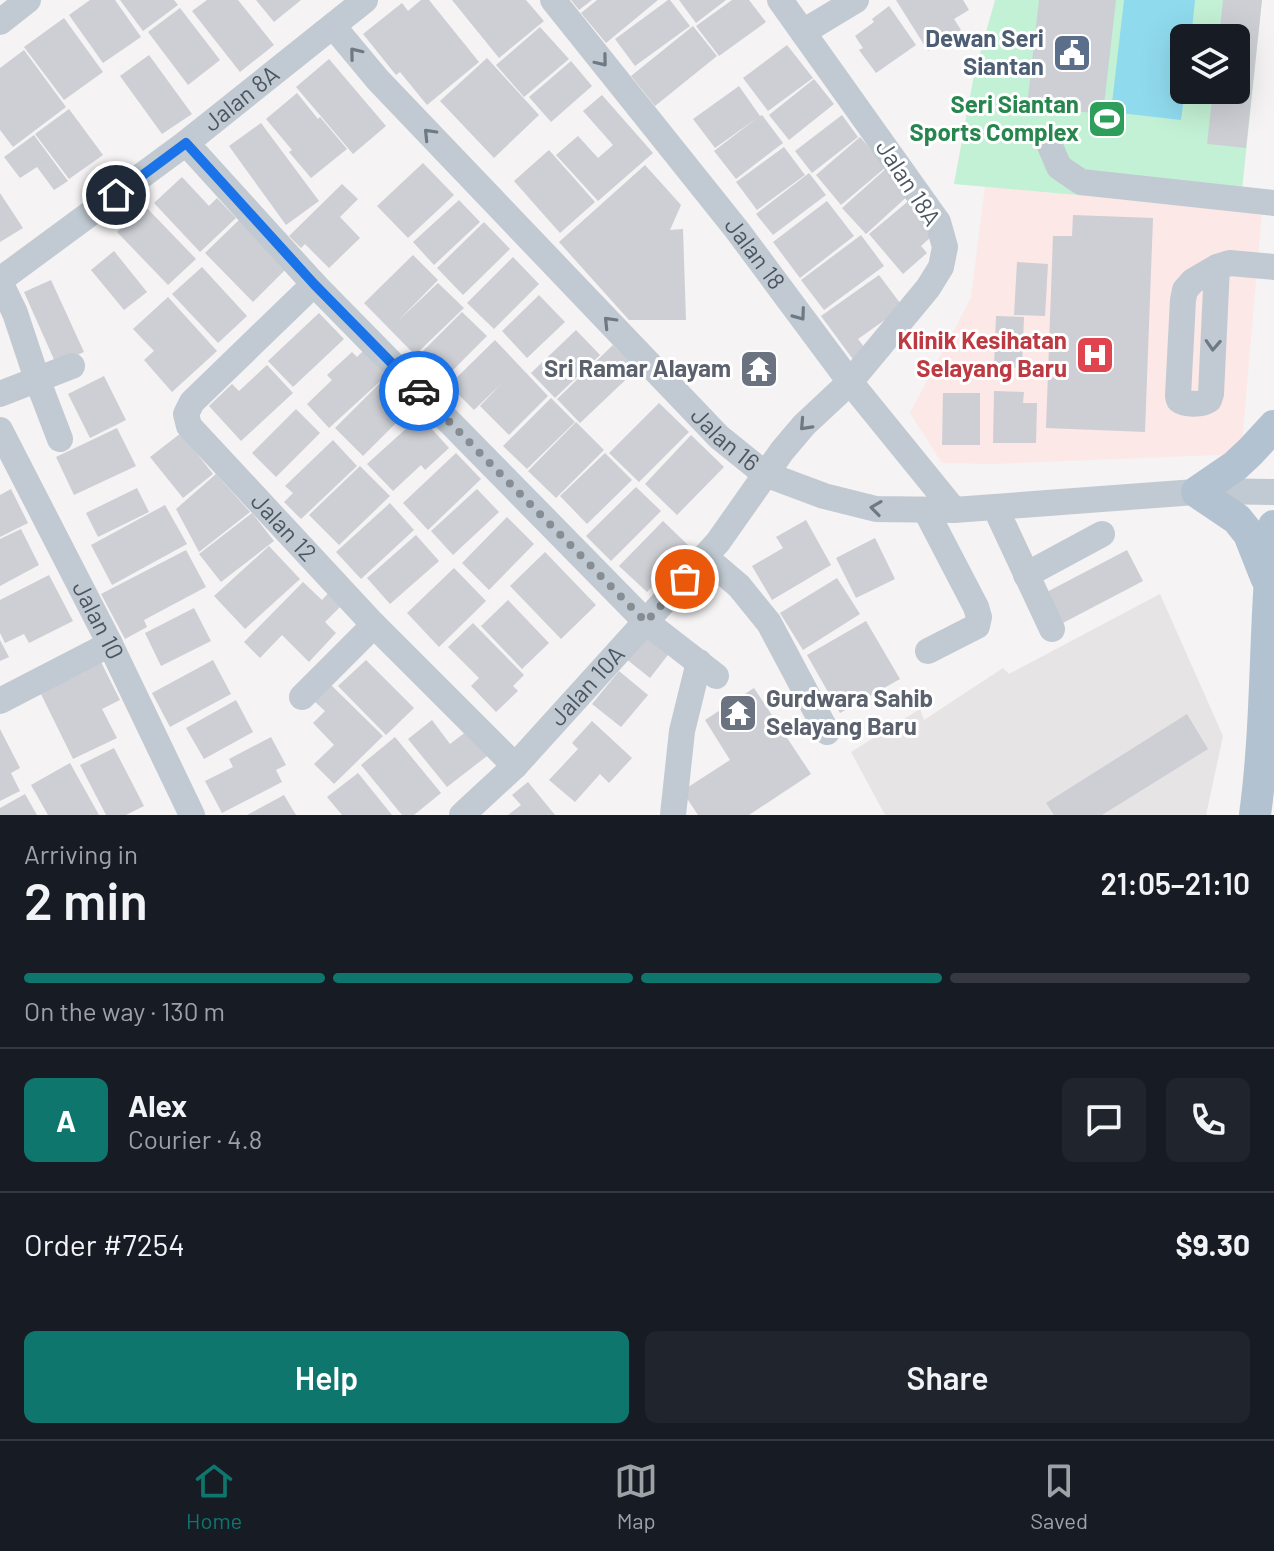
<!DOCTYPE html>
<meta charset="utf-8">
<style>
body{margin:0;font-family:Barlow,sans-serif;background:#20242c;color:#f1f3f6;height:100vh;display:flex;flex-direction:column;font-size:30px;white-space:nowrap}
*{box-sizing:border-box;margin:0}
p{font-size:26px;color:#9ea1a6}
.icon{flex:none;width:44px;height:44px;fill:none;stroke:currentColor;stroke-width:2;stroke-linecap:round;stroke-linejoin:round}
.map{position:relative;height:815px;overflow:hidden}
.drawer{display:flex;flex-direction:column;background:#171b24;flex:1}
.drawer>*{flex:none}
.buttons{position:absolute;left:1170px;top:24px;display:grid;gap:16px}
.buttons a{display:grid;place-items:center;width:80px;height:80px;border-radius:12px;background:#171b24;box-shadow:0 8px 32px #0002;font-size:40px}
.pin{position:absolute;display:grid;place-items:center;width:68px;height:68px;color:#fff;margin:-34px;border:4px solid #fff;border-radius:50%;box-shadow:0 2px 8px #0007}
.courier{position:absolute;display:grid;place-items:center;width:80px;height:80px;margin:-40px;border:6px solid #1a73e8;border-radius:50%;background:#fff;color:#222;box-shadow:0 2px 10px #0007}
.summary em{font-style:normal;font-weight:600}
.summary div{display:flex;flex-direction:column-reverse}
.summary{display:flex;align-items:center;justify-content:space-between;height:136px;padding:0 24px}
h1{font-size:52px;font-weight:600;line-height:60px}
.bar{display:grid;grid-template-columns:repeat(4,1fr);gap:12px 8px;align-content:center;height:96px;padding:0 24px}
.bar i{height:10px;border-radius:6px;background:#363941}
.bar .current{background:#0f766e}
.bar p{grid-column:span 4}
.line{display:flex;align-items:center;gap:20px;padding:0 24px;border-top:2px solid #363941}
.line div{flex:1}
.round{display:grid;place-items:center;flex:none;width:84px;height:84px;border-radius:12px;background:#20242c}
.primary-button{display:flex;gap:16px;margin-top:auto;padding:16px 24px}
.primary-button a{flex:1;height:92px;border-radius:12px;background:#0f766e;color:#fff;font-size:32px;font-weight:600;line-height:92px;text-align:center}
.primary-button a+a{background:#20242c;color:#f1f3f6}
.menu{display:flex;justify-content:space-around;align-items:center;height:112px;border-top:2px solid #363941;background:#171b24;font-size:22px;color:#9ea1a6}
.menu a{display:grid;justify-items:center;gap:4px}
.menu .current{color:#0f766e}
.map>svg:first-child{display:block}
.education{fill:#e6e4e5}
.medical{fill:#fce8e6}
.green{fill:#c3f1d5;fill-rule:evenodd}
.water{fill:#90daee}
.building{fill:#cdcfd5}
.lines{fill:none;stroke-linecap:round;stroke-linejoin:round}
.minor{stroke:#c1cad2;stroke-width:26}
.major{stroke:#b3c2d1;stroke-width:32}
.oneway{stroke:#6e7983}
.done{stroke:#868d94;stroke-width:8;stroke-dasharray:0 14.4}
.route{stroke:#1a73e8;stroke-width:10}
.labels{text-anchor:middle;stroke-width:6;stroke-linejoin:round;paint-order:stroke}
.service-label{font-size:24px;font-weight:bold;fill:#4e5e75;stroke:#fff;text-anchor:end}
.street-label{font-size:24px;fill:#4a5661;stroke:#fff}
.leisure-label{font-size:24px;font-weight:bold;fill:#27864d;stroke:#fff;text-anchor:end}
.health-label{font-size:24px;font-weight:bold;fill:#be3a42;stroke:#fff;text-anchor:end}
.worship-label{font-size:24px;font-weight:bold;fill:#5b616d;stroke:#fff;text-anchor:end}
</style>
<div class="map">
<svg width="1274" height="815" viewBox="0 0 1274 815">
<rect width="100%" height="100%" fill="#f5f3f3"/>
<polygon class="education" points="1160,594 1223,736 1206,815 885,815 851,752 920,709 924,720 1003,668 1009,674"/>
<polygon class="medical" points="985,186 1262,211 1241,454 994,464 942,463 910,413 971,298"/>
<path class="green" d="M995 0H1262L1242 190 1235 209 954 184 974 75ZM1184 38H1236V90H1184Z"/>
<polygon class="water" points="1124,0 1195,0 1191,38 1184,38 1185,90 1181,120 1111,112"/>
<g class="building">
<polygon points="90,0 115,0 141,37 103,63 69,15"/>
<polygon points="120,0 174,0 178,5 143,31"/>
<polygon points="207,0 238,0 274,45 240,72 192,11"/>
<polygon points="256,0 301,0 274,22"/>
<polygon points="421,0 429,0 479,62 427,105 400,72 396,75 363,34 402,3 408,11"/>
<polygon points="452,0 526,0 544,21 499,58"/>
<polygon points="571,0 592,0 579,10"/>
<polygon points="597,0 658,0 606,43 581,13"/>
<polygon points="668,0 670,0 690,26 635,66 615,39"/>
<polygon points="679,0 726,0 696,23"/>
<polygon points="732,0 749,0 766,22 719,56 696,26"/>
<polygon points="896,0 963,0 969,10 954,19 961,30 928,51"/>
<polygon points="1039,0 1116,0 1103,114 1027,106"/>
<polygon points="1223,0 1262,0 1246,148 1207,144 1213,90 1236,90 1236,38 1219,38"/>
<polygon points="889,6 916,45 876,73 859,50 863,48 855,36 874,22 872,19"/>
<polygon points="180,8 220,60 188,85 148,32"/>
<polygon points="64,18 103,72 64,100 24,47"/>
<polygon points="693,26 717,56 655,106 631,76"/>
<polygon points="540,27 569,59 524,97 496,65"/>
<polygon points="787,45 813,78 768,111 743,78"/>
<polygon points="24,50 66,107 13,147 0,130 0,68"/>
<polygon points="149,55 192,114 162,134 120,76"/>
<polygon points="487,58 539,115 494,158 440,101"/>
<polygon points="329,59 386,126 353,154 296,87"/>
<polygon points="571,61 592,86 551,122 529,97"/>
<polygon points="814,79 834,104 789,140 769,115"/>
<polygon points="739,86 760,116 762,115 783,143 736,179 714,151 757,118 715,148 693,119"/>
<polygon points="297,93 318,119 320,117 347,149 311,178 289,152 292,150 266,119"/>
<polygon points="602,95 653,153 598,201 556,155 578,136 598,158 613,145 583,111"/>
<polygon points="69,109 103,155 69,179 35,134"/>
<polygon points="842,115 858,137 812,173 795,151"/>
<polygon points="261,123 319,201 286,225 229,146"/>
<polygon points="34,135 68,181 54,190 37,167 20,178 4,157"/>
<polygon points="860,137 886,167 841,205 816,175"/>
<polygon points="784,147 805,175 757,210 736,182"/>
<polygon points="549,150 595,202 560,233 514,181"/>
<polygon points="423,163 454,195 408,238 377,206"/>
<polygon points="645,165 681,205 670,230 683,229 686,320 629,320 559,242"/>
<polygon points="888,167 911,193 866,234 842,208"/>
<polygon points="809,173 826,195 773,235 756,214"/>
<polygon points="182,177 209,206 217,198 236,218 200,252 154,203"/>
<polygon points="342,184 358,199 340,217 360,238 329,268 305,244 301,248 289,236"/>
<polygon points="0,193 23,228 0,242"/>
<polygon points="912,198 930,219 923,224 932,236 921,246 927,253 903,274 869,234"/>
<polygon points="459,200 480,222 434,265 413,242"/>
<polygon points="827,201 854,236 800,278 773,242"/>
<polygon points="145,206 196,259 168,285 117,232"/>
<polygon points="1073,215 1153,218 1145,432 1046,428 1053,236 1072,236"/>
<polygon points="241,218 289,266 253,302 205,253"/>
<polygon points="484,222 510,249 463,295 437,268"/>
<polygon points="861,235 884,266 824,310 801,280"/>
<polygon points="114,251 147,292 124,310 91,270"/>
<polygon points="413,255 438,280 398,321 438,283 464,308 415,355 364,303"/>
<polygon points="513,257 539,284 494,329 467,303"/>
<polygon points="1017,262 1048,264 1045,316 1014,315"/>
<polygon points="202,267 247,316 218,343 172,294"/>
<polygon points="879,275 903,307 858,339 868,352 855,362 821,316"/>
<polygon points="51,280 84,352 56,364 24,292"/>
<polygon points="539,295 565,322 527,358 502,331"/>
<polygon points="168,297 217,351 172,392 144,360 154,351 133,329"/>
<polygon points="462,312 487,336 438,385 413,361"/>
<polygon points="319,313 344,339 293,387 268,361"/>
<polygon points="996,316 1024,317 1022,368 994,367"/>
<polygon points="576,330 600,355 555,398 531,373"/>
<polygon points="495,340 548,396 509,435 480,406 501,384 474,410 449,385"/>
<polygon points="613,345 637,369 580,423 557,399"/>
<polygon points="363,351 386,376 329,428 307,404 332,380 327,375 352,352 357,357"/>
<polygon points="267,365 293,393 241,441 209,406 232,384 239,391"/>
<polygon points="104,376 126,420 90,438 68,394"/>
<polygon points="380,383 408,411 363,456 335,428"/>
<polygon points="994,391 1024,392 1023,403 1037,403 1036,443 993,443"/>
<polygon points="943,393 980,393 980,445 942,445"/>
<polygon points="551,398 575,422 527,469 503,446"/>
<polygon points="659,403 689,432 639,482 609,453"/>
<polygon points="296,409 320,433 276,477 252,453"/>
<polygon points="420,416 449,448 425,470 421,465 393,491 367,464"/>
<polygon points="576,422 604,450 556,498 528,471"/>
<polygon points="117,428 136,466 74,495 56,457"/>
<polygon points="181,433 213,474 183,498 150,457"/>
<polygon points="691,435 724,467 677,515 645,484"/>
<polygon points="333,440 357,466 301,519 284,502 293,493 285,486"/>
<polygon points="456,453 481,479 428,530 403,503"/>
<polygon points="605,453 632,480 587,524 560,496"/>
<polygon points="360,466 390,496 339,545 309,515"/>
<polygon points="216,474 250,512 199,552 176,509"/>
<polygon points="636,487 661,511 611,561 586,536"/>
<polygon points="137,488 149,512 98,537 86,513"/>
<polygon points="11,489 28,523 0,537 0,495"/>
<polygon points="477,489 499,512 453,555 431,531"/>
<polygon points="390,503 414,530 361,579 336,552"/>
<polygon points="165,505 187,544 112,585 91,545"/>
<polygon points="252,513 274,541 221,582 199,554"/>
<polygon points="507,517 534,544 489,590 462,563"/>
<polygon points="806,520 831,565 772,600 752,566 783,548 776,537"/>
<polygon points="663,521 690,547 647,592 619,566"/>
<polygon points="21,529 39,565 0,586 0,539"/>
<polygon points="416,535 439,561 390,604 367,578"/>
<polygon points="875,538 895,579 856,598 836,558"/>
<polygon points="269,546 300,579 245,629 214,596"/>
<polygon points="186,550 206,587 144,620 147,627 125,639 101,594"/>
<polygon points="1127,550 1143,581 1059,625 1043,594"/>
<polygon points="545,552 596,605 561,639 510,586"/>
<polygon points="454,568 486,601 439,647 407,613"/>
<polygon points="49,575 73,621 29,643 24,634 5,643 0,633 0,600"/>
<polygon points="837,578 860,614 803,650 780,613"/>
<polygon points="303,582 322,600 331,590 344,603 325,622 336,633 309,662 282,635 260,658 244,642"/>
<polygon points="508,600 549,643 522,669 481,626"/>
<polygon points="194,608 211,641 161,666 145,633"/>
<polygon points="866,621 900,679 840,713 807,655"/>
<polygon points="473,623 524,675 513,686 518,691 496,712 471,686 479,678 448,647"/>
<polygon points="647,632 671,651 650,678 625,658"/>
<polygon points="0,640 9,657 0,661"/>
<polygon points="98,656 120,700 102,709 117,738 73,759 37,686"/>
<polygon points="213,660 231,694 170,727 152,693"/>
<polygon points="366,660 414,708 386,735 338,686"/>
<polygon points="619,671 648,695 621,727 592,704"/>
<polygon points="331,685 383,736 334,784 314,764 334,745 313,723 325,711 314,701"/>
<polygon points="754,688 811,774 749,815 698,815 682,791 730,760 705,720"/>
<polygon points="236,700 253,732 204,759 186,728"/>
<polygon points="1187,714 1208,749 1102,815 1054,815 1046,803"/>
<polygon points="432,720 450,744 467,731 487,756 447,787 408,739"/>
<polygon points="592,721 632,758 609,783 600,774 575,802 549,780 578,749 572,743"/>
<polygon points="0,729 20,768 11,773 20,791 0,801"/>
<polygon points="271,737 286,765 276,770 282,782 222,813 205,781 233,767 229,759"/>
<polygon points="395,737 441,793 414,815 402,815 361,765"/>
<polygon points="114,748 144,806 126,815 106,815 80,765"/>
<polygon points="70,763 99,815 48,815 31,785"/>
<polygon points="358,773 392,815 342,815 327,797"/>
<polygon points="528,782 555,815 508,815 521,805 512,795"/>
<polygon points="25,794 37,815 0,815 0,808"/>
<polygon points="284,795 296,815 247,815"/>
</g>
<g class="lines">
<g class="minor">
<path id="s1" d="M553 0 737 230 850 382 954 510"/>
<polyline points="0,22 28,0"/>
<path id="s2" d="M333 26 378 80 719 437 765 474 824 496 876 509 954 510 1209 491 1274 492"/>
<polyline points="803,32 856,0"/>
<polyline points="1048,141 1059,167 1081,182 1274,203"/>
<polyline points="186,143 314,284 646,622 716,676"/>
<path d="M1217 267 1211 394 1209 400C1202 405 1185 405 1179 400L1178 396 1183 300 1185 290 1193 281 1217 267 1230 263 1274 267"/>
<path id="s3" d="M0 280 186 143 365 0"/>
<polyline points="0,282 15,313 37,379 60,439"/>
<path id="s4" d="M314 284 192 402 186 414 189 426 374 625 515 766"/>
<polyline points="0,394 72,366"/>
<path id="s5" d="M0 430 110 644 192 815"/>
<polyline points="995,507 1052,629"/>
<polyline points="926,511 976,607 979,617 977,626 928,651"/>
<polyline points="705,557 739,586 769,623 827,732"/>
<polyline points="1026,575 1102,534"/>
<polyline points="302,697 374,625"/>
<polyline points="0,701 110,644"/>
<path id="s6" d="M462 815 515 766 718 542 782 451 804 425 850 382 928 288 941 267 945 247 938 222 780 0"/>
<polyline points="673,815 682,731 699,662"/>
</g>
<g class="major">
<polyline points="1266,577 1249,534 1237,519 1197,492 1235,466 1250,452 1274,426"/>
<path d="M1255 815C1268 719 1264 622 1274 526"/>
</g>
</g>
<defs><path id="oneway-chevron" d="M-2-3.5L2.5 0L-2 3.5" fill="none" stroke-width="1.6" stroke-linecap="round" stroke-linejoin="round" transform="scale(2)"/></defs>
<g class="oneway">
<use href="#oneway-chevron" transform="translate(355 53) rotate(-129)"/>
<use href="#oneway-chevron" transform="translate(602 61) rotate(51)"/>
<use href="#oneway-chevron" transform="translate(429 134) rotate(-134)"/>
<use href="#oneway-chevron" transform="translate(800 315) rotate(54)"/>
<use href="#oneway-chevron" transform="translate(609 322) rotate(-134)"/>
<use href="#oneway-chevron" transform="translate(1213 345) rotate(93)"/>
<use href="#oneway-chevron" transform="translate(805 425) rotate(133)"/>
<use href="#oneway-chevron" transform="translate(876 508) rotate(-172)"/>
</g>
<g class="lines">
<polyline class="done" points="419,391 646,622 685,579"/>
<polyline class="route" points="116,195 186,143 314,284 419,391"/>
</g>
<defs>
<symbol id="civic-square" viewBox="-11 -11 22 22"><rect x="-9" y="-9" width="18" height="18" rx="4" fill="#5c6f8a" stroke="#fff"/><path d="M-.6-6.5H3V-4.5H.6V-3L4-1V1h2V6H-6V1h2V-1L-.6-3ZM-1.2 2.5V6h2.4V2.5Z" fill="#fff"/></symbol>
<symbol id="stadium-square" viewBox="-11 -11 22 22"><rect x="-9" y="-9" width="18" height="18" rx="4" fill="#2e9e5b" stroke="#fff"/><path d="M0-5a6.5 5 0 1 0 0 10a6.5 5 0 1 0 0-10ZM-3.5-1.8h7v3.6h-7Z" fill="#fff"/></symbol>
<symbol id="hospital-square" viewBox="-11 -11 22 22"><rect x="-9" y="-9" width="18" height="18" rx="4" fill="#e0444e" stroke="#fff"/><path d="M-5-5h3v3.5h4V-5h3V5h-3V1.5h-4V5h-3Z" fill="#fff"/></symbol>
<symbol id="temple-square" viewBox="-11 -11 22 22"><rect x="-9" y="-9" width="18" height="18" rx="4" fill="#6b7280" stroke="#fff"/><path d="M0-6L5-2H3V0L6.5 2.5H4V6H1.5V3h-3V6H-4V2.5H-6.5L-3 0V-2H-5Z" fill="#fff"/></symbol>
</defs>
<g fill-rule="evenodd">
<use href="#civic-square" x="1050" y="31" width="44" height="44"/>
<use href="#stadium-square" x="1085" y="97" width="44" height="44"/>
<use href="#hospital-square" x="1073" y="333" width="44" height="44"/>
<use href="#temple-square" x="737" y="347" width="44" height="44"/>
<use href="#temple-square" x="716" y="691" width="44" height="44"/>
</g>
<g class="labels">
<g class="service-label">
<text x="1044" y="47">Dewan Seri<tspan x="1044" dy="28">Siantan</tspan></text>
</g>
<g class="street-label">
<text dy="8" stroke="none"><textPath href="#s3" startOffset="302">Jalan 8A</textPath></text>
<text transform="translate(908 183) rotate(57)" y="8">Jalan 18A</text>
<text dy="8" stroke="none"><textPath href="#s1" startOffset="324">Jalan 18</textPath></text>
<text dy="8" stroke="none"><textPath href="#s2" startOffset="570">Jalan 16</textPath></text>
<text dy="8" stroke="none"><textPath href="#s4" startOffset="334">Jalan 12</textPath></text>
<text dy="8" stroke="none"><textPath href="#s5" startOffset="214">Jalan 10</textPath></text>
<text dy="8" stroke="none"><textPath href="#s6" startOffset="180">Jalan 10A</textPath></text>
</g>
<g class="leisure-label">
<text x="1079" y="113">Seri Siantan<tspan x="1079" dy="28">Sports Complex</tspan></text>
</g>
<g class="health-label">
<text x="1067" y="349">Klinik Kesihatan<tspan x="1067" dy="28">Selayang Baru</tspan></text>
</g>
<g class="worship-label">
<text x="731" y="377">Sri Ramar Alayam</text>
<text x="766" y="707" text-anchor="start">Gurdwara Sahib<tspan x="766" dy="28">Selayang Baru</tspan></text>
</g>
</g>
</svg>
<div class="buttons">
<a><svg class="icon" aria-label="layers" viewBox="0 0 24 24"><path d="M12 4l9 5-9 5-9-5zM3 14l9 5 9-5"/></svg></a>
</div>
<div class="pin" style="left:685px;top:579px;background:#ea580c"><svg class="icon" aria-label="bag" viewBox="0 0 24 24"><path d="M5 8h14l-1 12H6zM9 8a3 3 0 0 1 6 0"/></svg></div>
<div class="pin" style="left:116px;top:195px;background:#1f2937"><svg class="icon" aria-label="home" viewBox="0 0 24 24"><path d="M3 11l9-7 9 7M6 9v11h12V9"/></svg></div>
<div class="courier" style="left:419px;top:391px"><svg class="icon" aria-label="car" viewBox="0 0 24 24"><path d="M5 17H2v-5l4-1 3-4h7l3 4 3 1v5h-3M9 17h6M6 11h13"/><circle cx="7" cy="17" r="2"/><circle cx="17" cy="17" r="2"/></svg></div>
</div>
<section class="drawer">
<div class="summary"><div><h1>2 min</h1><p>Arriving in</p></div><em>21:05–21:10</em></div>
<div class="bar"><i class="current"></i><i class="current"></i><i class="current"></i><i></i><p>On the way · 130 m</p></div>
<div class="line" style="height:144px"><b class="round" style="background:#0f766e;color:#fff">A</b><div><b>Alex</b><p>Courier · 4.8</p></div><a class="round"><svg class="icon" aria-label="chat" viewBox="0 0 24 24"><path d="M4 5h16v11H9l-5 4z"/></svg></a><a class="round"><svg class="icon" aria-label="phone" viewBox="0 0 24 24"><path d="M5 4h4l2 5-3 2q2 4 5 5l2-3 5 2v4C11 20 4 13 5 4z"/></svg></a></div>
<div class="line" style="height:104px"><div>Order #7254</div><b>$9.30</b></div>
<div class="primary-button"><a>Help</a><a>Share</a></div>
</section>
<nav class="menu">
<a class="current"><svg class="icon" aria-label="home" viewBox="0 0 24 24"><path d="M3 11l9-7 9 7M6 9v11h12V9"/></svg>Home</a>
<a><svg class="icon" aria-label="map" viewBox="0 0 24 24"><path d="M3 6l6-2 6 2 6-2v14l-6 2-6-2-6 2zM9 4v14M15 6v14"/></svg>Map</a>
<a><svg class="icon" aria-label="saved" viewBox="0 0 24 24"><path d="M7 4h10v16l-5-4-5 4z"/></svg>Saved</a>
</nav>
